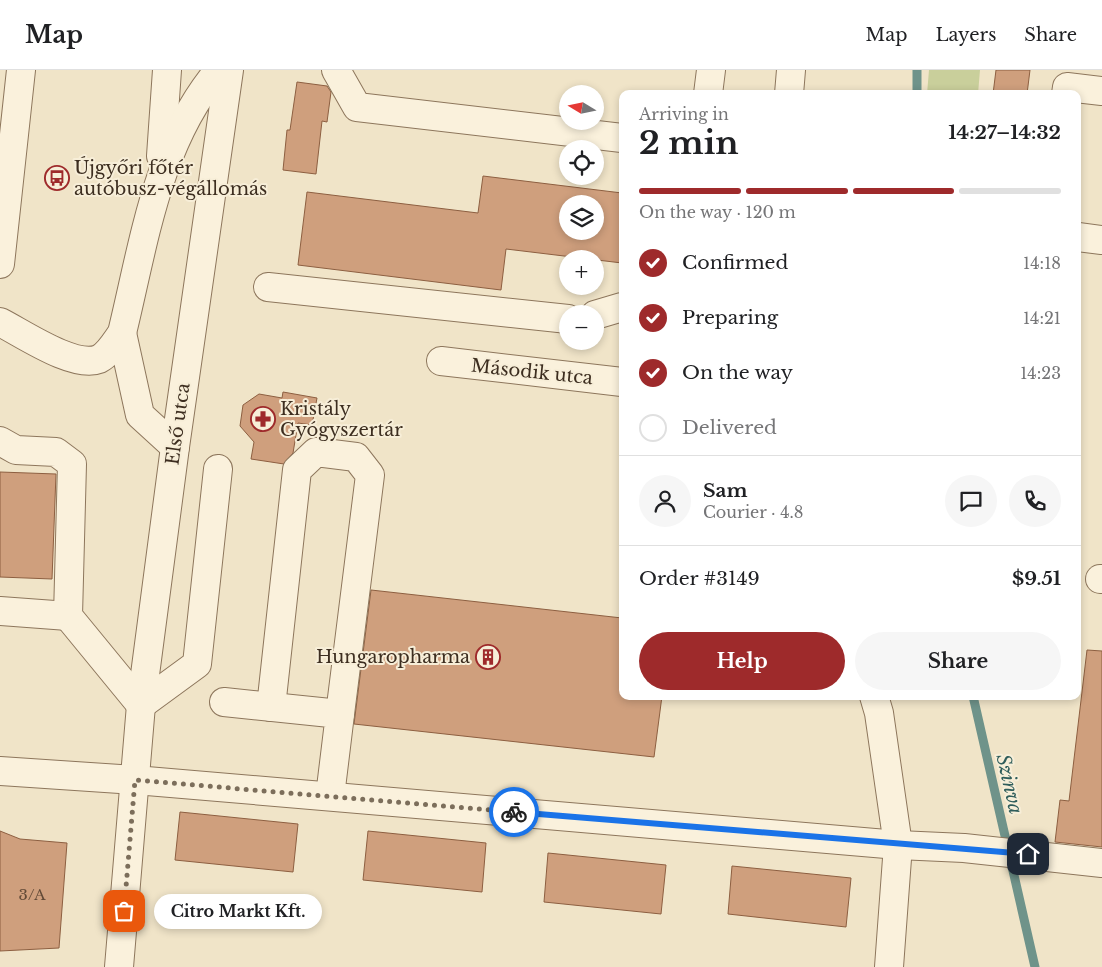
<!DOCTYPE html>
<meta charset="utf-8">
<style>
body{margin:0;font-family:"Libre Baskerville",serif;background:#f6f6f6;color:#202124;height:100vh;display:flex;flex-direction:column;font-size:19px;white-space:nowrap}
*{box-sizing:border-box;margin:0}
p{font-size:16px;color:#757577}
.icon{flex:none;width:28px;height:28px;fill:none;stroke:currentColor;stroke-width:2;stroke-linecap:round;stroke-linejoin:round}
.map{position:relative;flex:1;overflow:hidden}
.sheet{position:absolute;left:619px;top:20px;width:462px;height:610px;display:flex;flex-direction:column;background:#fff;border-radius:10px;box-shadow:0 2px 8px #0003}
.sheet>*{flex:none}
.needle{width:32px;rotate:280deg}
.buttons{position:absolute;left:559px;top:15px;display:grid;gap:10px}
.buttons a{display:grid;place-items:center;width:45px;height:45px;border-radius:50%;background:#fff;box-shadow:0 2px 8px #0003;font-size:25px}
.pin{position:absolute;display:grid;place-items:center;width:42px;height:42px;color:#fff;margin:-21px;border-radius:10px;box-shadow:0 2px 8px #0006}
.courier{position:absolute;display:grid;place-items:center;width:50px;height:50px;margin:-25px;border:4px solid #1a73e8;border-radius:50%;background:#fff;color:#222;box-shadow:0 1px 6px #0007}
.bubble{position:absolute;height:35px;border-radius:18px;background:#fff;box-shadow:0 2px 8px #0003;font-size:16px;font-weight:700;line-height:35px;text-align:center}
.head em{font-style:normal;font-weight:700}
.head div{display:flex;flex-direction:column-reverse}
.head{display:flex;align-items:center;justify-content:space-between;height:85px;padding:0 20px}
h1{font-size:32px;font-weight:700;line-height:38px}
.bar{display:grid;grid-template-columns:repeat(4,1fr);gap:8px 5px;align-content:center;height:60px;padding:0 20px}
.bar i{height:6px;border-radius:4px;background:#e0e0e0}
.bar .on{background:#9e2a2b}
.bar p{grid-column:span 4}
.line{display:flex;align-items:center;gap:12px;padding:0 20px;border-top:1px solid #e0e0e0}
.line div{flex:1}
.round{display:grid;place-items:center;flex:none;width:52px;height:52px;border-radius:26px;background:#f6f6f6}
ol{padding:0 20px;list-style:none}
li{display:flex;align-items:center;gap:15px;height:55px}
li p{margin-inline-start:auto}
li .icon{padding:5px;border-radius:50%;background:#9e2a2b;color:#fff;stroke-width:4}
li:last-child{color:#757577}
li i{width:28px;height:28px;border:2px solid #e0e0e0;border-radius:50%}
.button{display:flex;gap:10px;margin-top:auto;padding:10px 20px}
.button a{flex:1;height:58px;border-radius:30px;background:#9e2a2b;color:#fff;font-size:20px;font-weight:700;line-height:58px;text-align:center}
.button a+a{background:#f6f6f6;color:#202124}
header{display:flex;align-items:center;gap:30px;box-sizing:border-box;height:70px;padding:0 25px;background:#fff;border-bottom:1px solid #e0e0e0}
header strong{font-size:24px}
nav{display:flex;gap:28px;margin-inline-start:auto;font-size:18px}
.map>svg:first-child{display:block}
.green{fill:#c9cf9b}
.lines{fill:none;stroke-linecap:round;stroke-linejoin:round}
.stream{stroke:#6f938a;stroke-width:9}
.building{fill:#cf9f7d;stroke:#8d5f41;fill-rule:evenodd}
.minor-casing{stroke:#8d765c;stroke-width:30}
.minor{stroke:#faf1dc;stroke-width:28}
.done{stroke:#7c6e5b;stroke-width:5;stroke-dasharray:0 9}
.route{stroke:#1a73e8;stroke-width:6}
.labels{text-anchor:middle;stroke-width:4;stroke-linejoin:round;paint-order:stroke}
.number-label{font-size:15px;fill:#624a37}
.poi-label{font-size:18px;fill:#3d2e20;stroke:#f7eed8;text-anchor:start}
.street-label{font-size:18px;fill:#3d2e20;stroke:#f7eed8}
.water-label{font-size:19px;font-style:italic;fill:#2f5d5a;stroke:#f7eed8}
</style>
<header>
<strong>Map</strong>
<nav><a>Map</a><a>Layers</a><a>Share</a></nav>
</header>
<div class="map">
<svg width="1102" height="897" viewBox="0 0 1102 897">
<rect width="100%" height="100%" fill="#f0e4c8"/>
<polygon class="green" points="929,0 980,0 978,24 927,24"/>
<g class="lines">
<g class="stream">
<polyline points="917,0 917,24"/>
<polyline points="973,626 1035,897"/>
</g>
</g>
<g class="building">
<polygon points="996,0 1030,0 1027,24 993,24"/>
<polygon points="297,12 327,16 331,22 327,52 322,51 316,104 283,100 287,60 290,60"/>
<path d="M483 106 622 123V193L506 179 501 220 298 195 307 122 478 143ZM568 134H595V161H568Z"/>
<polygon points="283,322 317,328 312,355 298,353 293,383 284,394 251,389 254,372 240,356 243,335 259,324 282,328"/>
<polygon points="0,402 56,404 52,509 0,507"/>
<polygon points="371,520 622,548 622,626 662,626 654,687 354,654"/>
<polygon points="1087,580 1102,581 1102,777 1055,772 1060,730 1069,731"/>
<polygon points="180,742 298,754 293,802 175,790"/>
<polygon points="0,761 20,769 67,773 59,878 0,881"/>
<polygon points="368,761 486,773 482,822 363,810"/>
<polygon points="548,783 666,795 661,844 544,832"/>
<polygon points="732,796 851,808 846,857 728,844"/>
</g>
<g class="lines">
<defs>
<g id="minor">
<polyline points="336,0 357,37 622,68"/>
<polyline points="708,24 711,0"/>
<polyline points="789,24 791,0"/>
<polyline points="1066,24 1067,17 1102,21"/>
<polyline points="161,86 167,0"/>
<polyline points="1078,167 1102,170"/>
<polyline points="0,194 21,0"/>
<polyline points="268,217 568,249"/>
<polyline points="595,245 622,237"/>
<path d="M0 252C22 263 74 299 99 289 109 284 116 271 122 263 144 173 157 73 219 0"/>
<polyline points="122,263 140,345 175,377"/>
<polyline points="441,291 622,312"/>
<polyline points="0,371 16,380 56,382 72,394 68,546 141,635"/>
<polyline points="1100,509 1102,509"/>
<polyline points="0,541 68,546"/>
<polyline points="874,626 879,643 898,775 889,897"/>
<polyline points="224,632 340,644 330,726"/>
<polyline points="141,635 197,594 218,399"/>
<polyline points="271,637 297,400 316,382 356,387 370,405 340,644"/>
<polyline points="0,701 135,710 898,775 964,778 1102,793"/>
<polyline points="119,897 141,635 175,377 229,0"/>
</g>
</defs>
<use href="#minor" class="minor-casing"/>
<use href="#minor" class="minor"/>
</g>
<g class="lines">
<polyline class="done" points="124,841 135,710 514,742"/>
<polyline class="route" points="514,742 1028,784"/>
</g>
<defs>
<symbol id="bus-ring" viewBox="-11 -11 22 22"><circle r="9.5" fill="#f7eed8" stroke="#9e2a2b" stroke-width="1.5"/><path d="M-5-6H5V4H4V6H2V4H-2V6H-4V4H-5ZM-3.5-4V0h7V-4ZM-3.5 1.2v1.5H-2V1.2ZM2 1.2v1.5H3.5V1.2Z" fill="#9e2a2b"/></symbol>
<symbol id="pharmacy-ring" viewBox="-11 -11 22 22"><circle r="9.5" fill="#f7eed8" stroke="#9e2a2b" stroke-width="1.5"/><path d="M-2-6h4v4h4v4h-4v4h-4v-4h-4v-4h4Z" fill="#9e2a2b"/></symbol>
<symbol id="building-ring" viewBox="-11 -11 22 22"><circle r="9.5" fill="#f7eed8" stroke="#9e2a2b" stroke-width="1.5"/><path d="M-4-6H4V6H1V3H-1V6H-4ZM-2.5-4.3h1.7v1.8h-1.7ZM.8-4.3h1.7v1.8H.8ZM-2.5-1h1.7V.8h-1.7ZM.8-1h1.7V.8H.8Z" fill="#9e2a2b"/></symbol>
</defs>
<g fill-rule="evenodd">
<use href="#bus-ring" x="43" y="94" width="28" height="28"/>
<use href="#pharmacy-ring" x="249" y="335" width="28" height="28"/>
<use href="#building-ring" x="474" y="573" width="28" height="28"/>
</g>
<g class="labels">
<g class="number-label">
<text x="32" y="830">3/A</text>
</g>
<g class="poi-label">
<text x="74" y="104">Újgyőri főtér<tspan x="74" dy="21">autóbusz-végállomás</tspan></text>
<text x="280" y="345">Kristály<tspan x="280" dy="21">Gyógyszertár</tspan></text>
<text x="470" y="593" text-anchor="end">Hungaropharma</text>
</g>
<g class="street-label">
<text transform="translate(532 302) rotate(6)" y="6">Második utca</text>
<text transform="translate(178 354) rotate(-82)" y="6">Első utca</text>
</g>
<g class="water-label">
<text transform="translate(1010 714) rotate(77)" y="7">Szinva</text>
</g>
</g>
</svg>
<div class="buttons">
<a><svg class="needle" viewBox="-14 -14 28 28"><path d="M0-13l5 13h-10z" fill="#e53935"/><path d="M0 13l5-13h-10z" fill="#757577"/></svg></a>
<a><svg class="icon" aria-label="locate" viewBox="0 0 24 24"><circle cx="12" cy="12" r="6"/><path d="M12 2v4M12 18v4M2 12h4M18 12h4"/></svg></a>
<a><svg class="icon" aria-label="layers" viewBox="0 0 24 24"><path d="M12 4l9 5-9 5-9-5zM3 14l9 5 9-5"/></svg></a>
<a>+</a>
<a>−</a>
</div>
<div class="pin" style="left:124px;top:841px;background:#ea580c"><svg class="icon" aria-label="bag" viewBox="0 0 24 24"><path d="M5 8h14l-1 12H6zM9 8a3 3 0 0 1 6 0"/></svg></div>
<div class="pin" style="left:1028px;top:784px;background:#1f2937"><svg class="icon" aria-label="home" viewBox="0 0 24 24"><path d="M3 11l9-7 9 7M6 9v11h12V9"/></svg></div>
<div class="courier" style="left:514px;top:742px"><svg class="icon" aria-label="bike" viewBox="0 0 24 24"><circle cx="6" cy="16" r="4"/><circle cx="18" cy="16" r="4"/><path d="M6 16l4-8h5l3 8M10 8l3 8H6M13 5h3"/></svg></div>
<div class="bubble" style="left:154px;top:824px;width:168px">Citro Markt Kft.</div>
<section class="sheet">
<div class="head"><div><h1>2 min</h1><p>Arriving in</p></div><em>14:27–14:32</em></div>
<div class="bar"><i class="on"></i><i class="on"></i><i class="on"></i><i></i><p>On the way · 120 m</p></div>
<ol>
<li><svg class="icon" aria-label="check" viewBox="0 0 24 24"><path d="M5 12l5 5 9-10"/></svg>Confirmed<p>14:18</p></li>
<li><svg class="icon" aria-label="check" viewBox="0 0 24 24"><path d="M5 12l5 5 9-10"/></svg>Preparing<p>14:21</p></li>
<li><svg class="icon" aria-label="check" viewBox="0 0 24 24"><path d="M5 12l5 5 9-10"/></svg>On the way<p>14:23</p></li>
<li><i></i>Delivered</li>
</ol>
<div class="line" style="height:90px"><a class="round"><svg class="icon" aria-label="person" viewBox="0 0 24 24"><circle cx="12" cy="8" r="4"/><path d="M4 21q1-7 8-7t8 7"/></svg></a><div><b>Sam</b><p>Courier · 4.8</p></div><a class="round"><svg class="icon" aria-label="chat" viewBox="0 0 24 24"><path d="M4 5h16v11H9l-5 4z"/></svg></a><a class="round"><svg class="icon" aria-label="phone" viewBox="0 0 24 24"><path d="M5 4h4l2 5-3 2q2 4 5 5l2-3 5 2v4C11 20 4 13 5 4z"/></svg></a></div>
<div class="line" style="height:65px"><div>Order #3149</div><b>$9.51</b></div>
<div class="button"><a>Help</a><a>Share</a></div>
</section>
</div>
